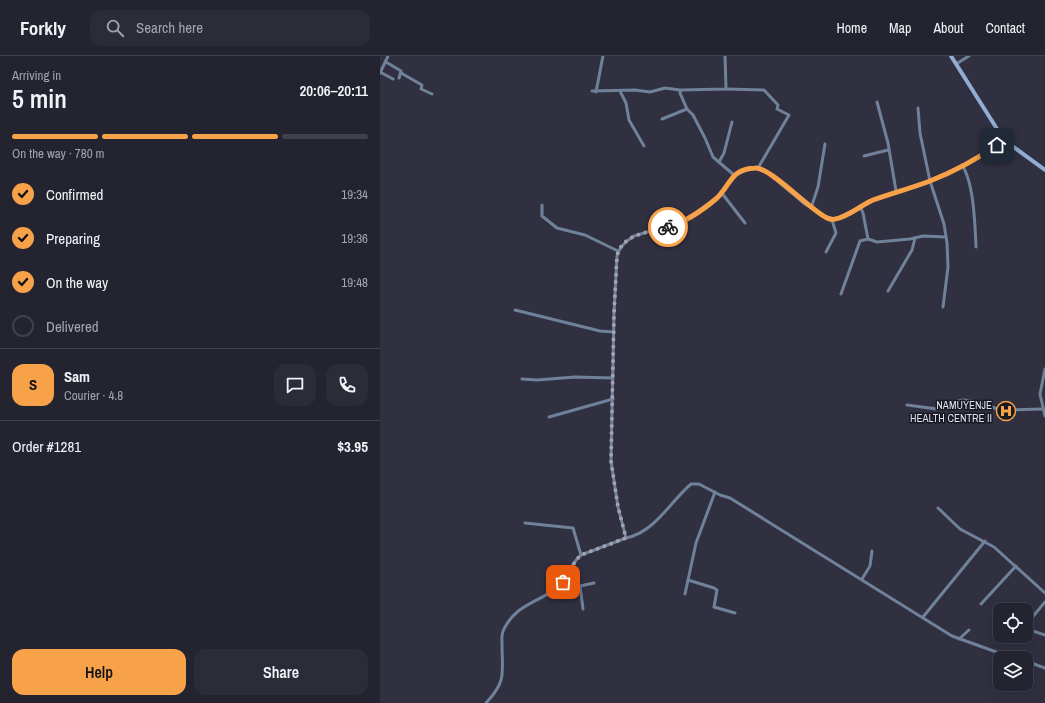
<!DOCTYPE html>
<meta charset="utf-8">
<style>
body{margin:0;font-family:"Archivo Narrow",sans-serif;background:#2c2c39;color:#f1f3f6;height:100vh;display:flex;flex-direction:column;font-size:15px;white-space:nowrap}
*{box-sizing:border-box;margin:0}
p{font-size:13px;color:#a3a4ab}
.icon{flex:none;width:22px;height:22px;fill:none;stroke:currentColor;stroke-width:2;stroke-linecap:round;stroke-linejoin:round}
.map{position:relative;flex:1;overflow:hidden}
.sheet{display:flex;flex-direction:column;background:#242431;width:380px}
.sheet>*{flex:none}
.fabs{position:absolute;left:613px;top:547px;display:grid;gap:8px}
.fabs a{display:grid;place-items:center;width:40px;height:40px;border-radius:8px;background:#242431;box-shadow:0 4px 16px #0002,0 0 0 1px #41414d;font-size:20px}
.pin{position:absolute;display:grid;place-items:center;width:34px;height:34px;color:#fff;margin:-17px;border-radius:8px;box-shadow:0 2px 6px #0006}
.courier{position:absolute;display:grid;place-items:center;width:40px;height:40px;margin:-20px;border:3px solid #f7a149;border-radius:50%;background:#fff;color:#222;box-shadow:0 1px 5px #0007}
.summary em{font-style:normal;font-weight:600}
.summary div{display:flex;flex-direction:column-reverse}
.summary{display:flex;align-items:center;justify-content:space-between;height:68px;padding:0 12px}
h1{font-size:26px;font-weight:600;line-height:30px}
.bar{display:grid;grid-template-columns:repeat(4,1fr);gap:6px 4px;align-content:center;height:48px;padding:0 12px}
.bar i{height:5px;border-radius:3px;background:#41414d}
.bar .selected{background:#f7a149}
.bar p{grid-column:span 4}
.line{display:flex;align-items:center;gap:10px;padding:0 12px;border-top:1px solid #41414d}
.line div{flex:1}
.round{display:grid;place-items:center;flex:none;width:42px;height:42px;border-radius:12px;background:#2c2c39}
ol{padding:0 12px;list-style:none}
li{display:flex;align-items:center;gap:12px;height:44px}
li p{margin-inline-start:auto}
li .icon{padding:4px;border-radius:50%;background:#f7a149;color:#111;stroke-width:4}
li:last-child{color:#a3a4ab}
li i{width:22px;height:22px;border:2px solid #41414d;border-radius:50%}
.cta{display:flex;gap:8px;margin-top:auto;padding:8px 12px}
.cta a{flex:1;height:46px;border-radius:12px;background:#f7a149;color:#111;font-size:16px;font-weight:600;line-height:46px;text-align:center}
.cta a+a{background:#2c2c39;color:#f1f3f6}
header{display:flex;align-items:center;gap:24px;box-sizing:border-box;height:56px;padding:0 20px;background:#242431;border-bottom:1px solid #41414d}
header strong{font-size:19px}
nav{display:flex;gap:22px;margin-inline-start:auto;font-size:14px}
.search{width:280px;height:36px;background:#2c2c39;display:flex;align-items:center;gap:10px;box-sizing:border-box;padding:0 14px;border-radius:12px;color:#a3a4ab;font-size:15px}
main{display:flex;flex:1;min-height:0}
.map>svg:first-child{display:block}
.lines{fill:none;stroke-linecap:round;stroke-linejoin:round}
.street{stroke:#70819a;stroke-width:3}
.secondary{stroke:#92add5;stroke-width:4}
.done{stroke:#a2a2b0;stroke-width:4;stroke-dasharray:0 7.2}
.route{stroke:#f7a149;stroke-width:5}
.labels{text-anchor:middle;stroke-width:3;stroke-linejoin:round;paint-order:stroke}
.poi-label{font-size:11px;fill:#dfdfeb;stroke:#191921;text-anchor:end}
</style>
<header>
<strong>Forkly</strong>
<div class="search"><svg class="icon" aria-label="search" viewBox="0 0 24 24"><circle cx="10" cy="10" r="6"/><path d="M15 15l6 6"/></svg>Search here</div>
<nav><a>Home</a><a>Map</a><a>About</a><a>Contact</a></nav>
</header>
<main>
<section class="sheet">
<div class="summary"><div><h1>5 min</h1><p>Arriving in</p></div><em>20:06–20:11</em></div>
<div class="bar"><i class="selected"></i><i class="selected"></i><i class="selected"></i><i></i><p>On the way · 780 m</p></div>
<ol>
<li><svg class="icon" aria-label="check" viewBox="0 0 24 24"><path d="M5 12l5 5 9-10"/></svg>Confirmed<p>19:34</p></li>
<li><svg class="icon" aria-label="check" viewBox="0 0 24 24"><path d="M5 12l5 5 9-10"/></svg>Preparing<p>19:36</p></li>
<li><svg class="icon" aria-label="check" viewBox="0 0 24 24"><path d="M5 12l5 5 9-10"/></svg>On the way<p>19:48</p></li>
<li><i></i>Delivered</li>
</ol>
<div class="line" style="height:72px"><b class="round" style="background:#f7a149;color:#111">S</b><div><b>Sam</b><p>Courier · 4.8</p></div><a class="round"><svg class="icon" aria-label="chat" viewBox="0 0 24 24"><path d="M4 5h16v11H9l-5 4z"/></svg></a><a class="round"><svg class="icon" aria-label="phone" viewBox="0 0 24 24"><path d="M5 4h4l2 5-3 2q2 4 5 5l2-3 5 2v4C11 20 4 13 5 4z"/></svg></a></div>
<div class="line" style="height:52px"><div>Order #1281</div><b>$3.95</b></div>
<div class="cta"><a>Help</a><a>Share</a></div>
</section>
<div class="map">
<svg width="665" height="647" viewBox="0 0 665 647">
<rect width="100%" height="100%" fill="#303041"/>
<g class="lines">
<g class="street">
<polyline points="345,0 346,33 301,34 300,37 307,53 313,59 325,82 333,101 354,119"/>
<polyline points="6,6 21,15 19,22"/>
<polyline points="576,8 589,0"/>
<polyline points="0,16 13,23"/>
<polyline points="0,17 8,0"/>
<polyline points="21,17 42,29 41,33 52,38"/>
<polyline points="346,33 384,34 398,49 397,53 409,59 378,112"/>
<polyline points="212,35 255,34 270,36 285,32 300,34"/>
<polyline points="240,35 246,47 249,64 264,90"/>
<polyline points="216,36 223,0"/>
<polyline points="497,46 508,87 516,135"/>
<polyline points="538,52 540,77 550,125 564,168 567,187 568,211 563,251"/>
<polyline points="282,63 307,53"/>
<polyline points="484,100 508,94"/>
<polyline points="339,106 344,97 352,66"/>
<path d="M582 109C594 127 595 169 596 191"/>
<polyline points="341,136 365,167"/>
<polyline points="162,149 162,160 177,172 205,179 238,195"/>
<polyline points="480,150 483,157 488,183"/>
<polyline points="431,152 438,131 445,88"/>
<polyline points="446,196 456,177 452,164"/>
<polyline points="508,235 532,194 535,182"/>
<polyline points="461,238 480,185 488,183 497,186 530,183 543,180 566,181"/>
<polyline points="135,254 220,275 234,276"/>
<polyline points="665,313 660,338 665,360"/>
<polyline points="142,323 157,324 195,321 233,322"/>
<polyline points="527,349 557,353 572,346 583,344 592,345 621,354 662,353"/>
<polyline points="169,361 233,343"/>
<polyline points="558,452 580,473 614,491 665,537"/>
<polyline points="145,467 193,472 201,499"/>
<path d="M246 482C275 476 290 446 311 428H319L340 439 350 442 572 580 633 602"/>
<polyline points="482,523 490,510 492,495"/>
<polyline points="308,524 334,532 337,534 334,551 355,557"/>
<polyline points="183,526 200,530 214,527"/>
<polyline points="200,530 203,553"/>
<polyline points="305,538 316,487 335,436"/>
<polyline points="601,548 636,510"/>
<polyline points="543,561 605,485"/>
<polyline points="646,569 665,546"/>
<polyline points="646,570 650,574 665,579"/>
<polyline points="579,583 589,574"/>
<polyline points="646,605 665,612"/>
<path d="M106 647C127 625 122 617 122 588 122 584 121 578 124 573 136 548 160 546 178 531 189 523 190 507 201 499L246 482 238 451 231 405 234 257 237 200C239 191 246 185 254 180L304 165 338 141 354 119 367 114 378 112 387 116 425 148 446 161 456 163 491 145 550 125 595 103 624 84"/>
</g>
<polyline class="secondary" points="571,0 624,84 665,114"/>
</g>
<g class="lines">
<path class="done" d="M183 526 196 504 201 499 246 482 238 451 231 405 234 257 237 200C242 178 269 176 288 171"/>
<path class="route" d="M288 171C305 166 323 154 337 142 351 128 351 113 375 112 390 111 429 153 447 162 449 163 452 164 455 163 468 161 481 149 493 144 512 137 532 132 550 125 573 116 597 103 617 89"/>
</g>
<defs>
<symbol id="hospital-ring" viewBox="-11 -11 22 22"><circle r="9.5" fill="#191921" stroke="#f7a149" stroke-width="1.5"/><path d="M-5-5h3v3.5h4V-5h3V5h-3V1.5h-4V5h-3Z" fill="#f7a149"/></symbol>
</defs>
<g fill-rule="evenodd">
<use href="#hospital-ring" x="615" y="344" width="22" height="22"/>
</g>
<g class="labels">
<g class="poi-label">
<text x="612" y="353">NAMUYENJE<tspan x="612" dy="13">HEALTH CENTRE II</tspan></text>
</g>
</g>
</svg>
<div class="fabs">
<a><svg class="icon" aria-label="locate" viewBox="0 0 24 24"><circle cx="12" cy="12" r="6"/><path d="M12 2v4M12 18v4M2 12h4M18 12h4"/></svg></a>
<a><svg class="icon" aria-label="layers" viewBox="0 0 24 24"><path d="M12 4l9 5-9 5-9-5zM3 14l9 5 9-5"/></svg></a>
</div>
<div class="pin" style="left:183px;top:526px;background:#ea580c"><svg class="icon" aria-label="bag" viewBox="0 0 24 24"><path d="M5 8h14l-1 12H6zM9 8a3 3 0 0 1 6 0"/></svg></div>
<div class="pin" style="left:617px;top:89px;background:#1f2937"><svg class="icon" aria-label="home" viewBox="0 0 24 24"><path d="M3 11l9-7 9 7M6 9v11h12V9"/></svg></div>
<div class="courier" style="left:288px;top:171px"><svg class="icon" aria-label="bike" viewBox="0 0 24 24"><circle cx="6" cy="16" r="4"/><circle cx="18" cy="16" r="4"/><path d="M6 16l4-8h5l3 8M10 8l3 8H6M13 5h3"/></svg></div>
</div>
</main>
